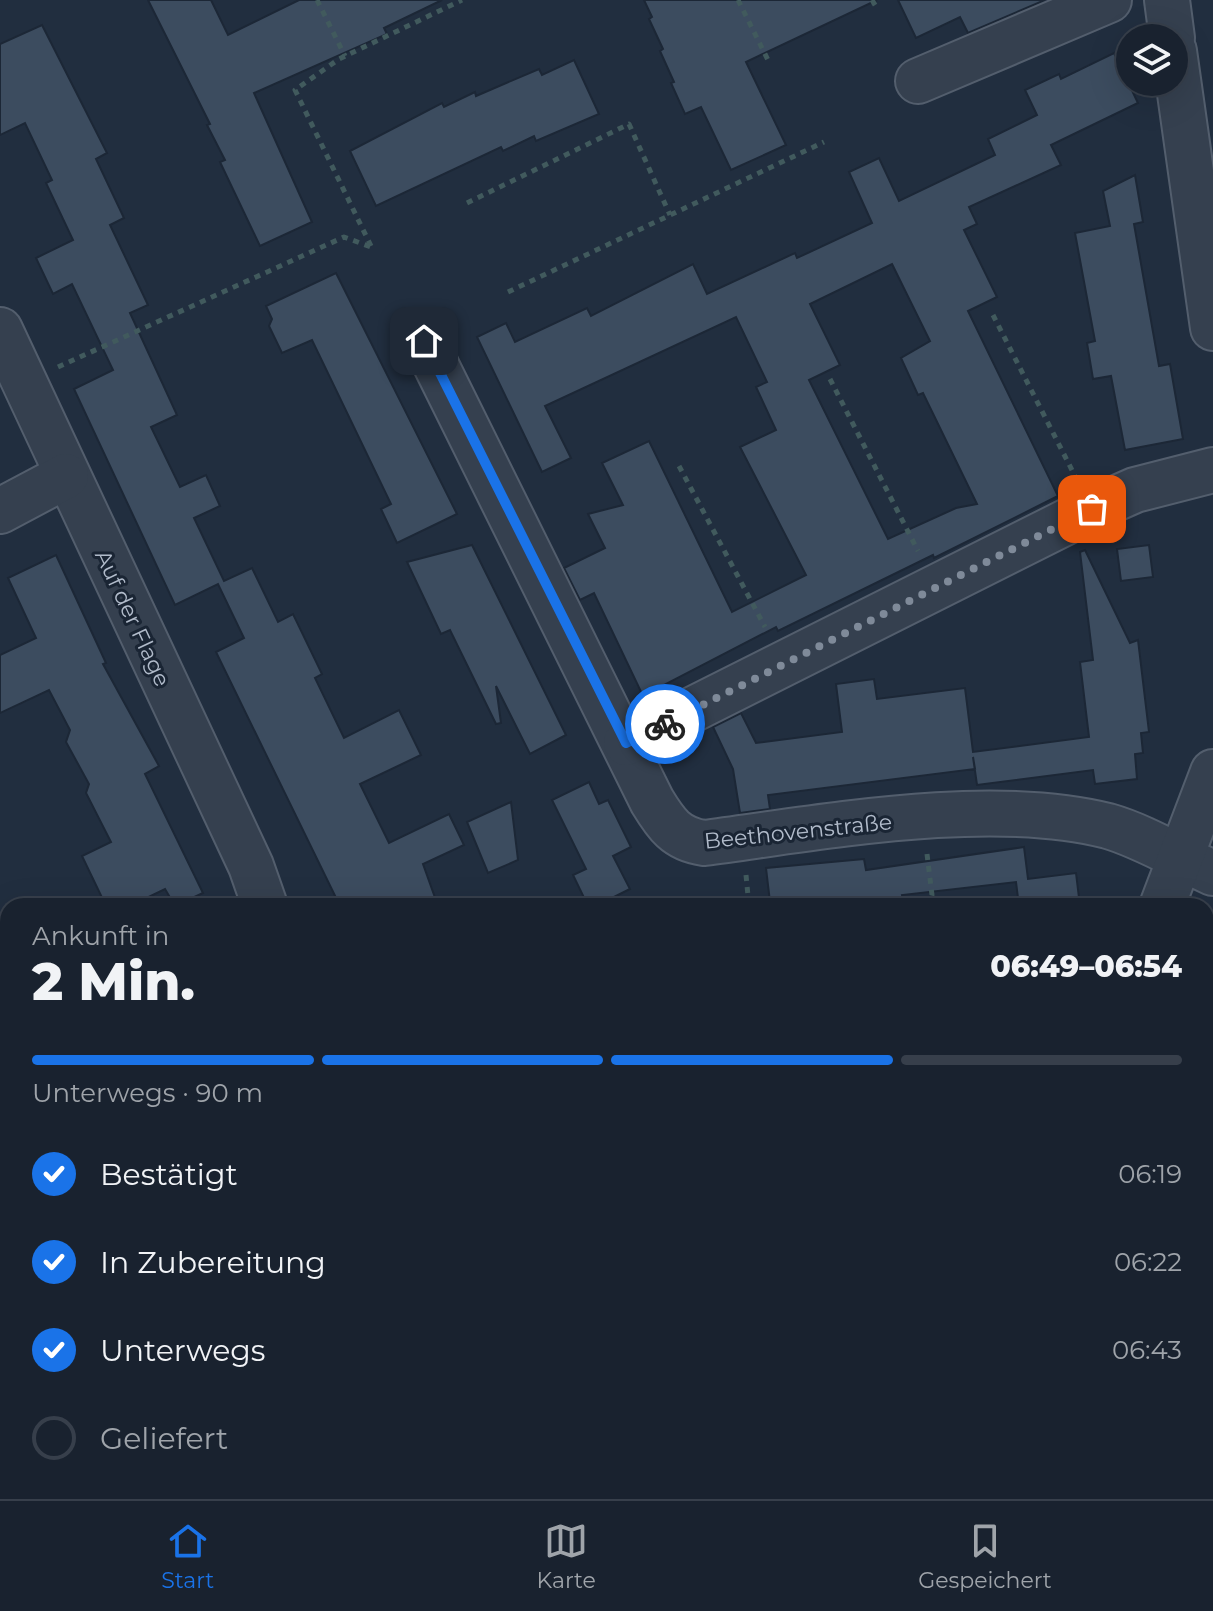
<!DOCTYPE html>
<html lang="de">
<meta charset="utf-8">
<style>
body{margin:0;font-family:Montserrat,sans-serif;background:#262f3b;color:#f1f3f6;height:100vh;display:flex;flex-direction:column;font-size:30px;white-space:nowrap}
*{box-sizing:border-box;margin:0}
p{font-size:26px;color:#9fa4aa}
.icon{flex:none;width:44px;height:44px;fill:none;stroke:currentColor;stroke-width:2;stroke-linecap:round;stroke-linejoin:round}
.map{position:relative;flex:1;overflow:hidden}
.sheet{position:absolute;left:0px;top:898px;width:1214px;height:602px;display:flex;flex-direction:column;background:#19222f;border-radius:24px 24px 0 0;box-shadow:0 8px 32px #0002,0 0 0 2px #373f4b}
.sheet>*{flex:none}
.fabs{position:absolute;left:1116px;top:24px;display:grid;gap:16px}
.fabs a{display:grid;place-items:center;width:72px;height:72px;border-radius:50%;background:#19222f;box-shadow:0 8px 32px #0002,0 0 0 2px #373f4b;font-size:40px}
.pin{position:absolute;display:grid;place-items:center;width:68px;height:68px;color:#fff;margin:-34px;border-radius:16px;box-shadow:0 4px 12px #0006}
.courier{position:absolute;display:grid;place-items:center;width:80px;height:80px;margin:-40px;border:6px solid #1a73e8;border-radius:50%;background:#fff;color:#222;box-shadow:0 2px 10px #0007}
.summary em{font-style:normal;font-weight:800}
.summary div{display:flex;flex-direction:column-reverse}
.summary{display:flex;align-items:center;justify-content:space-between;height:136px;padding:0 32px}
h1{font-size:52px;font-weight:800;line-height:60px}
.bar{display:grid;grid-template-columns:repeat(4,1fr);gap:12px 8px;align-content:center;height:96px;padding:0 32px}
.bar i{height:10px;border-radius:6px;background:#373f4b}
.bar .active{background:#1a73e8}
.bar p{grid-column:span 4}
ol{padding:0 32px;list-style:none}
li{display:flex;align-items:center;gap:24px;height:88px}
li p{margin-inline-start:auto}
li .icon{padding:8px;border-radius:50%;background:#1a73e8;color:#fff;stroke-width:4}
li:last-child{color:#9fa4aa}
li i{width:44px;height:44px;border:4px solid #373f4b;border-radius:50%}
.tab-bar{display:flex;justify-content:space-around;align-items:center;height:112px;border-top:2px solid #373f4b;background:#19222f;font-size:22px;color:#9fa4aa}
.tab-bar a{display:grid;justify-items:center;gap:4px}
.tab-bar .active{color:#1a73e8}
.map>svg:first-child{display:block}
.building{fill:#3c4c5f;stroke:#1c2736;stroke-width:2;fill-rule:evenodd}
.lines{fill:none;stroke-linecap:round;stroke-linejoin:round}
.minor-casing{stroke:#535e6d;stroke-width:48}
.path{stroke:#415a5d;stroke-width:5;stroke-dasharray:6 6;stroke-linecap:butt}
.minor{stroke:#35404f;stroke-width:44}
.done{stroke:#7f8a99;stroke-width:8;stroke-dasharray:0 14.4}
.route{stroke:#1a73e8;stroke-width:10}
.labels{text-anchor:middle;stroke-width:6;stroke-linejoin:round;paint-order:stroke}
.street-label{font-size:22px;fill:#b1bbca;stroke:#1a2534}
</style>
<div class="map">
<svg width="1213" height="1499" viewBox="0 0 1213 1499">
<rect width="100%" height="100%" fill="#212e3f"/>
<g class="building">
<polygon points="148,0 211,0 228,35 299,0 442,0 384,28 387,34 254,93 312,222 260,246 220,162 225,160 207,125 210,124"/>
<polygon points="644,0 877,0 746,62 786,145 731,170 701,107 685,114 671,83 674,82 660,51 663,49 649,19 652,17"/>
<polygon points="898,0 1045,0 968,33 960,17 916,38"/>
<polygon points="42,25 107,153 96,159 124,218 110,225 148,305 130,313 177,415 151,427 180,487 206,475 220,506 194,518 224,581 252,568 278,622 293,614 322,674 315,678 344,738 399,710 421,755 360,784 389,843 449,814 464,845 423,864 438,906 340,906 216,652 244,638 218,584 175,605 74,389 113,370 72,284 53,294 36,258 73,240 46,183 52,180 25,123 0,135 0,44"/>
<path d="M1114 53 1138 103 1051 145 1061 165 969 207 977 224 964 230 997 297 968 311 1058 496 934 558 933 555 778 631 776 627 643 696 594 593 580 600 564 568 605 548 588 514 623 505 602 463 649 441 732 612 806 575 740 447 776 430 756 387 767 382 736 317 545 406 571 458 542 472 477 337 506 323 515 342 587 308 591 316 693 264 707 294 795 253 797 258 872 223 849 172 879 158 899 201 995 155 988 139 1037 115 1025 90 1059 74 1061 79ZM892 264 930 341 901 358 918 395 923 393 977 504 956 508 888 539 809 380 840 365 810 304Z"/>
<polygon points="574,60 599,114 536,141 534,136 503,151 501,147 376,206 350,151 442,103 444,107 475,92 476,96 539,69 542,75"/>
<polygon points="1135,175 1143,222 1134,224 1159,366 1170,364 1183,439 1125,450 1111,376 1093,379 1087,343 1095,341 1075,233 1110,226 1103,191"/>
<polygon points="336,273 457,514 397,543 381,509 391,504 312,340 282,353 269,326 272,319 266,306"/>
<polygon points="472,545 566,735 530,754 496,686 501,723 496,724 450,630 441,634 407,562"/>
<polygon points="1149,545 1153,577 1121,581 1117,549"/>
<polygon points="1085,550 1130,643 1138,640 1149,732 1141,733 1143,753 1135,754 1137,779 1095,784 1093,770 977,785 973,757 975,769 768,795 770,809 740,813 733,769 713,727 741,713 756,743 842,732 836,684 874,679 877,699 965,688 973,752 1089,737 1080,662 1093,660 1080,552"/>
<polygon points="56,555 106,663 103,664 159,766 145,774 203,893 175,906 165,889 130,906 106,906 82,856 111,842 86,793 89,784 66,742 70,730 49,690 0,713 0,655 36,638 8,578"/>
<polygon points="589,782 599,804 608,800 631,847 613,856 630,889 596,906 588,906 573,875 586,869 552,800"/>
<polygon points="511,802 518,860 488,873 467,822"/>
<polygon points="1024,847 1028,879 1076,873 1080,906 1019,906 1016,882 902,895 903,901 887,906 810,906 809,897 770,902 766,868 864,859 866,870"/>
</g>
<g class="lines">
<defs>
<g id="minor">
<polyline points="1167,0 1172,38"/>
<polyline points="1174,51 1213,328"/>
<polyline points="918,81 1109,0"/>
<polyline points="0,330 251,866 265,906"/>
<path d="M424 341 652 801C666 824 676 839 704 843 825 827 990 796 1108 826 1143 836 1179 858 1213 873"/>
<polyline points="0,511 66,476"/>
<polyline points="626,743 1092,509 1135,490 1213,470"/>
<polyline points="1162,906 1213,772"/>
<polyline points="1206,1344 1213,1344"/>
<polyline points="0,1377 8,1375"/>
</g>
</defs>
<use href="#minor" class="minor-casing"/>
<g class="path">
<polyline points="317,0 345,56"/>
<polyline points="738,0 769,62"/>
<polyline points="872,0 878,10"/>
<polyline points="467,203 629,124 670,215"/>
<polyline points="371,246 295,90 339,59 462,0"/>
<polyline points="508,292 824,142"/>
<polyline points="993,315 1075,476"/>
<polyline points="58,367 344,237 371,247"/>
<polyline points="830,379 918,551"/>
<polyline points="679,466 765,627"/>
<polyline points="927,854 932,895 929,906"/>
<polyline points="746,875 749,906"/>
<polyline points="115,1492 121,1499"/>
</g>
<use href="#minor" class="minor"/>
</g>
<g class="lines">
<polyline class="done" points="665,724 1092,509"/>
<polyline class="route" points="424,341 626,743 665,724"/>
</g>
<g class="labels">
<g class="street-label">
<text transform="translate(133 618) rotate(65)" y="8">Auf der Flage</text>
<text transform="translate(798 831) rotate(-6)" y="8">Beethovenstraße</text>
</g>
</g>
</svg>
<div class="fabs">
<a><svg class="icon" aria-label="layers" viewBox="0 0 24 24"><path d="M12 4l9 5-9 5-9-5zM3 14l9 5 9-5"/></svg></a>
</div>
<div class="pin" style="left:1092px;top:509px;background:#ea580c"><svg class="icon" aria-label="bag" viewBox="0 0 24 24"><path d="M5 8h14l-1 12H6zM9 8a3 3 0 0 1 6 0"/></svg></div>
<div class="pin" style="left:424px;top:341px;background:#1f2937"><svg class="icon" aria-label="home" viewBox="0 0 24 24"><path d="M3 11l9-7 9 7M6 9v11h12V9"/></svg></div>
<div class="courier" style="left:665px;top:724px"><svg class="icon" aria-label="bike" viewBox="0 0 24 24"><circle cx="6" cy="16" r="4"/><circle cx="18" cy="16" r="4"/><path d="M6 16l4-8h5l3 8M10 8l3 8H6M13 5h3"/></svg></div>
<section class="sheet">
<div class="summary"><div><h1>2 Min.</h1><p>Ankunft in</p></div><em>06:49–06:54</em></div>
<div class="bar"><i class="active"></i><i class="active"></i><i class="active"></i><i></i><p>Unterwegs · 90 m</p></div>
<ol>
<li><svg class="icon" aria-label="check" viewBox="0 0 24 24"><path d="M5 12l5 5 9-10"/></svg>Bestätigt<p>06:19</p></li>
<li><svg class="icon" aria-label="check" viewBox="0 0 24 24"><path d="M5 12l5 5 9-10"/></svg>In Zubereitung<p>06:22</p></li>
<li><svg class="icon" aria-label="check" viewBox="0 0 24 24"><path d="M5 12l5 5 9-10"/></svg>Unterwegs<p>06:43</p></li>
<li><i></i>Geliefert</li>
</ol>
</section>
</div>
<nav class="tab-bar">
<a class="active"><svg class="icon" aria-label="home" viewBox="0 0 24 24"><path d="M3 11l9-7 9 7M6 9v11h12V9"/></svg>Start</a>
<a><svg class="icon" aria-label="map" viewBox="0 0 24 24"><path d="M3 6l6-2 6 2 6-2v14l-6 2-6-2-6 2zM9 4v14M15 6v14"/></svg>Karte</a>
<a><svg class="icon" aria-label="saved" viewBox="0 0 24 24"><path d="M7 4h10v16l-5-4-5 4z"/></svg>Gespeichert</a>
</nav>
